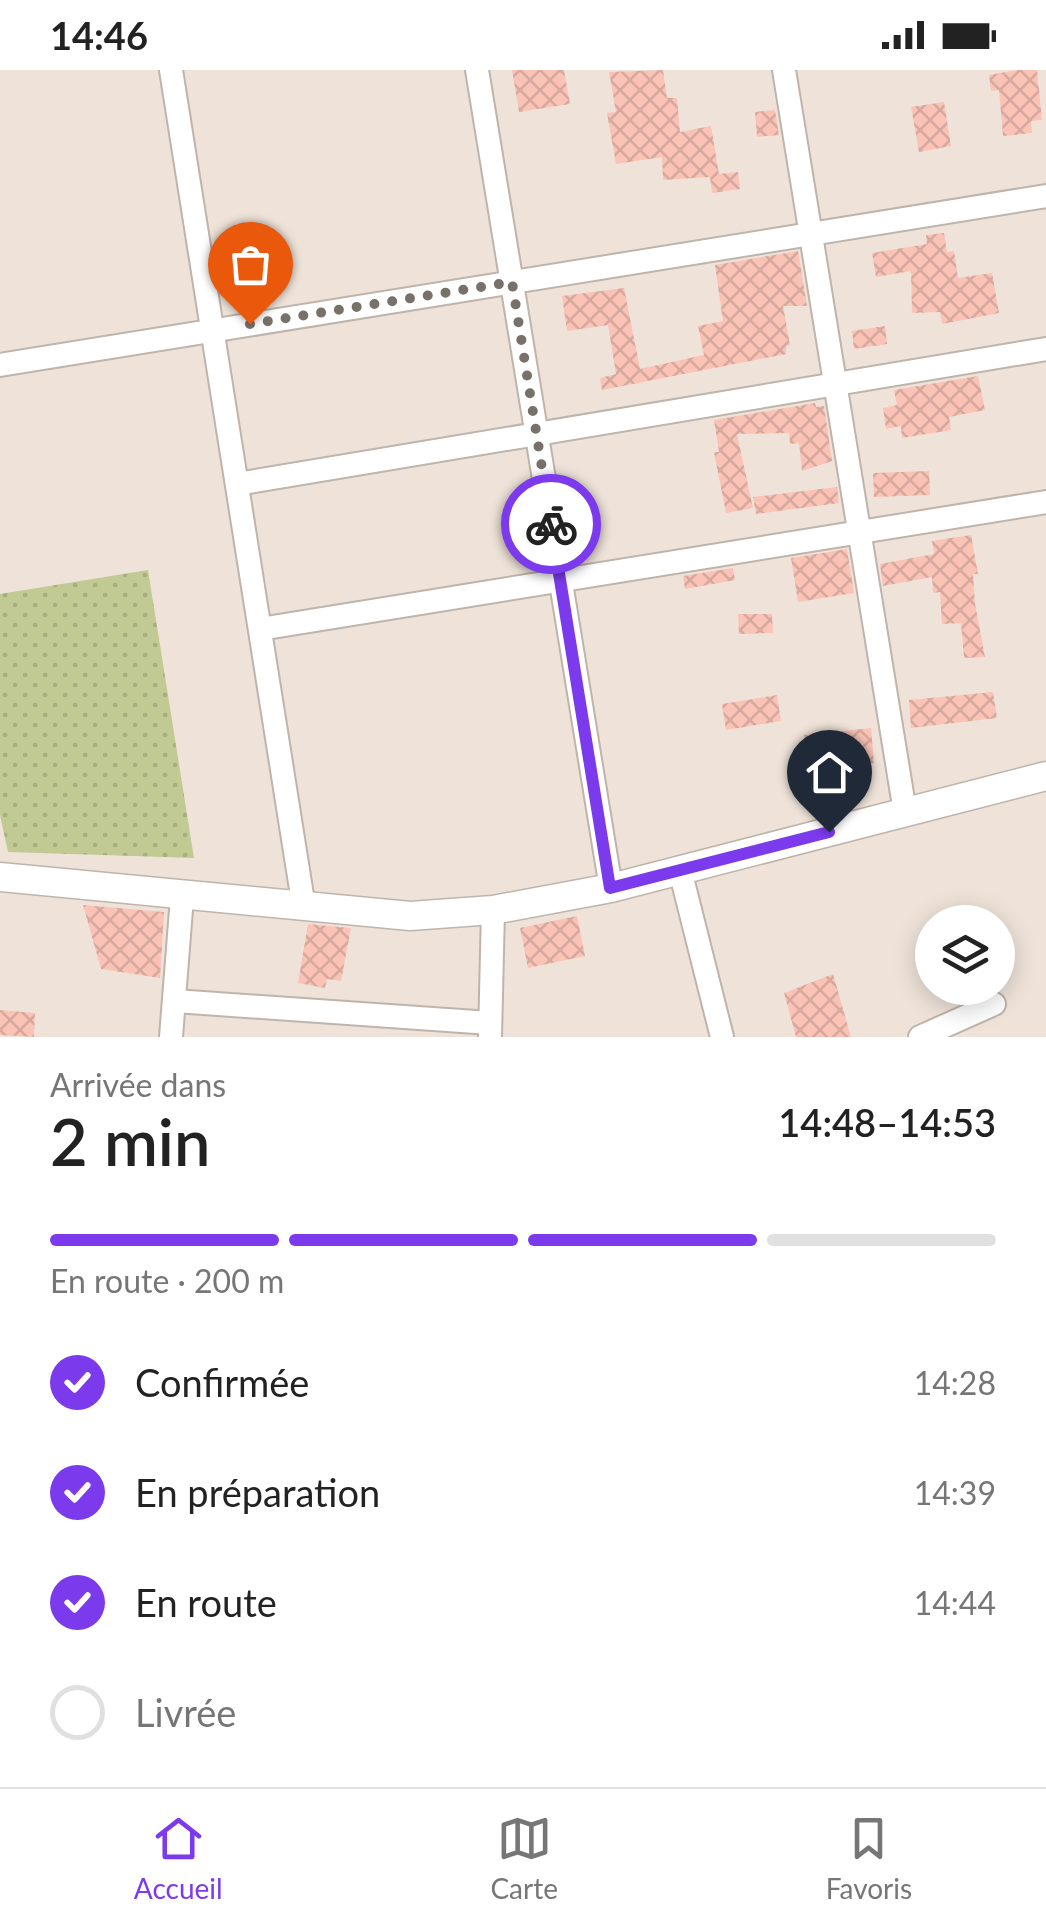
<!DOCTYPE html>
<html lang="fr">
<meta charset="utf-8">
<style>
body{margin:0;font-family:Lato,sans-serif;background:#f6f6f6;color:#222;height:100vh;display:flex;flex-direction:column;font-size:38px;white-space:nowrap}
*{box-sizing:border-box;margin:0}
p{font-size:32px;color:#767676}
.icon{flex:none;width:55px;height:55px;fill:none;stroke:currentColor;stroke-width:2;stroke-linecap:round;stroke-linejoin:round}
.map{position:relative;height:967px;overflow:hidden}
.sheet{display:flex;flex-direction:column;background:#fff;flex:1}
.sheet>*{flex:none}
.controls{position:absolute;left:915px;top:835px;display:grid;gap:20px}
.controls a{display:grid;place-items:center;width:100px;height:100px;border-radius:50%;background:#fff;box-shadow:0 5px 25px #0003;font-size:50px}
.pin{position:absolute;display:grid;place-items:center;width:85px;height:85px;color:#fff;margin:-102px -42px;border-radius:50% 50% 50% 0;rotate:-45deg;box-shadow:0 0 10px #0007}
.pin .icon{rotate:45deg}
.courier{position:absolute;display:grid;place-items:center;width:100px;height:100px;margin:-50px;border:8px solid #7c3aed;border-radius:50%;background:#fff;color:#222;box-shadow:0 2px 12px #0007}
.headline em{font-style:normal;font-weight:600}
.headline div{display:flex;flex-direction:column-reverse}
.headline{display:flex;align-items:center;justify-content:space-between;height:170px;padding:0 50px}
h1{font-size:65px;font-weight:600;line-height:75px}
.bar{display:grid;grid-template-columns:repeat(4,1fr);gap:15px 10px;align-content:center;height:120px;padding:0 50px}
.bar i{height:12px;border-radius:8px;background:#e0e0e0}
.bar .on{background:#7c3aed}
.bar p{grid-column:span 4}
ol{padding:0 50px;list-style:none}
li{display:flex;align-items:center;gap:30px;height:110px}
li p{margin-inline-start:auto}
li .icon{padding:10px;border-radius:50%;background:#7c3aed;color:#fff;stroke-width:4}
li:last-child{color:#767676}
li i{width:55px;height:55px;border:5px solid #e0e0e0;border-radius:50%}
.status{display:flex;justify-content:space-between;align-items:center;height:70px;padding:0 50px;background:#fff;direction:ltr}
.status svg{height:28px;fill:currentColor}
.tab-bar{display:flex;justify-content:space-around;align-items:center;height:140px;border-top:2px solid #e0e0e0;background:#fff;font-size:28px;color:#767676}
.tab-bar a{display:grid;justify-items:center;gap:5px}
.tab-bar .on{color:#7c3aed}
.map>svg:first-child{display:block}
.park{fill:url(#park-dots)}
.building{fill:url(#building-cross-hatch)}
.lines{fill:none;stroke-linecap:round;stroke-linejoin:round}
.minor-casing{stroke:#bfb4ab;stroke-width:26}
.major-casing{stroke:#bfb4ab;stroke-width:31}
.minor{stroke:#fff;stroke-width:22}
.major{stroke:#fff;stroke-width:28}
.done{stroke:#78716a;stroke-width:10;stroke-dasharray:0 18}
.route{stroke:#7c3aed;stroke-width:12}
</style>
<div class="status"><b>14:46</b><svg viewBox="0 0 49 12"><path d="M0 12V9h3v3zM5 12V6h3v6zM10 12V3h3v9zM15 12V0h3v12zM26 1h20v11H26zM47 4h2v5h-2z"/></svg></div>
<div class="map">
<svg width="1046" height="967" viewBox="0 0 1046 967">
<defs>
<pattern id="park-dots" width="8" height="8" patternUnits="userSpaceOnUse" patternTransform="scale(2.5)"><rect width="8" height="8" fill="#c2ca94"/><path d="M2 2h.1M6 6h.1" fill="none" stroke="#a7ae80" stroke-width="1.8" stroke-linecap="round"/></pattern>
<pattern id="building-cross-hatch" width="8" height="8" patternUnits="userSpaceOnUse" patternTransform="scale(2.5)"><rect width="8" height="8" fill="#fac3b6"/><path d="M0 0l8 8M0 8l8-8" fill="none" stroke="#d7a89d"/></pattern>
</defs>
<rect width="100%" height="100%" fill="#efe3d9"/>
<polygon class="park" points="148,500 194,788 8,782 0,745 0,524"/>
<g class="building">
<polygon points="512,0 564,0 570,34 519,42"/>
<polygon points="663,0 667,28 677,28 680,62 711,56 719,104 738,102 740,119 712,123 710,107 663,110 662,87 616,94 607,43 616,42 609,2"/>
<polygon points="1017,0 1037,0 1042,50 1031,51 1032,63 1003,66 999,20 991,21 989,5"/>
<polygon points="944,32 951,76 919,82 911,37"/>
<polygon points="775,40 779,65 757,67 755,42"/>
<polygon points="944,163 947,182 954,181 958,208 992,203 999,243 942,254 940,242 912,243 911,201 876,207 872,183 927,174 926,165"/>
<polygon points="798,181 807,236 783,236 790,275 786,276 786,284 602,320 600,308 616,304 608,255 567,261 562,226 624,218 640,299 704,285 698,256 723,251 715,195"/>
<polygon points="885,256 887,274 854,279 852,261"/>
<polygon points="978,306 985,340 949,347 951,360 902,368 901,356 886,359 883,338 897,335 894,320"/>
<polygon points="815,333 816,337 824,336 832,391 802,401 799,373 790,374 789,363 737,364 753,438 726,443 714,382 719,382 714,350"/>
<polygon points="929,401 930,425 874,427 873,403"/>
<polygon points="837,417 839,433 756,444 753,427"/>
<polygon points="971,465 978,504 973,504 975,534 985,587 964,588 961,553 942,554 940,522 933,523 932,507 883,516 880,494 934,484 932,471"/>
<polygon points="847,479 854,523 798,532 791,488"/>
<polygon points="733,498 735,510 685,519 683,506"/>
<polygon points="738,544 772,544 773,563 739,564"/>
<polygon points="993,622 997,648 911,658 909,630"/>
<polygon points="777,625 781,651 726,660 722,634"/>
<polygon points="871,658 874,693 819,702 818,689 806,690 804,665"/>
<polygon points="83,835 164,842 160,908 101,899"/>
<polygon points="577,846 585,886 528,898 520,858"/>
<polygon points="308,854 351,858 341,911 327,909 325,918 298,913"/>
<polygon points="833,904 851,967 796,967 784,923"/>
<polygon points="0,940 35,943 34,967 0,965"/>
</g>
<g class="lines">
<defs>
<g id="minor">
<polyline points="171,0 304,838"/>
<polyline points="477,0 611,818"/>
<polyline points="784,0 905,742"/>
<polyline points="0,295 1046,126"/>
<polyline points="237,414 1046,279"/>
<polyline points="260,559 1046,432"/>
<polyline points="680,800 722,967"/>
<polyline points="175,931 490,953"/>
<polyline points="171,967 182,827"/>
<polyline points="490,967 493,840"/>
<polyline points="920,967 994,934"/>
</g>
<polyline id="major" points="0,807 410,846 493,840 611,818 1046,706"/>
</defs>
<use href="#minor" class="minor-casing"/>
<use href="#major" class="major-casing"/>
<use href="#minor" class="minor"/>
<use href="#major" class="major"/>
</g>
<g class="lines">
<polyline class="done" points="250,254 512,212 551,454"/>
<polyline class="route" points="551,454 610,818 829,762"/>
</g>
</svg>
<div class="controls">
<a><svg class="icon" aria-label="layers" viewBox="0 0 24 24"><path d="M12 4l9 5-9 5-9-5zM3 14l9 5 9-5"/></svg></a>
</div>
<div class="pin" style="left:250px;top:254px;background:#ea580c"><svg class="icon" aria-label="bag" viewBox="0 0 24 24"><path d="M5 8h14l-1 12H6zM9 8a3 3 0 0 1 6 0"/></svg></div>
<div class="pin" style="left:829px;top:762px;background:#1f2937"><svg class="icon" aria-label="home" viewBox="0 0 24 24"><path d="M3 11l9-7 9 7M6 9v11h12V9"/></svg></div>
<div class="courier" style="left:551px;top:454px"><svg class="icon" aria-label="bike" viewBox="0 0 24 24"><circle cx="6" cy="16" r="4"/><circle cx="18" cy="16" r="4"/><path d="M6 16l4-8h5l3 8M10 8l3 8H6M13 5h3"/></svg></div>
</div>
<section class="sheet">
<div class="headline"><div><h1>2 min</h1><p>Arrivée dans</p></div><em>14:48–14:53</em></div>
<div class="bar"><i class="on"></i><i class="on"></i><i class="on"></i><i></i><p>En route · 200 m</p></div>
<ol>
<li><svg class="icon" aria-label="check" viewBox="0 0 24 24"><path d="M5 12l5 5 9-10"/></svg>Confirmée<p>14:28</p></li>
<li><svg class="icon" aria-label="check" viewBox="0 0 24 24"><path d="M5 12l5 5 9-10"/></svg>En préparation<p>14:39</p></li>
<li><svg class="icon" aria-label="check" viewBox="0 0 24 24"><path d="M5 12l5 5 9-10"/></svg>En route<p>14:44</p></li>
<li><i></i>Livrée</li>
</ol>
</section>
<nav class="tab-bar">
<a class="on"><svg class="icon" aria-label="home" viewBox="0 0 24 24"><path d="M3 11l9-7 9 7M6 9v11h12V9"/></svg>Accueil</a>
<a><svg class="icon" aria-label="map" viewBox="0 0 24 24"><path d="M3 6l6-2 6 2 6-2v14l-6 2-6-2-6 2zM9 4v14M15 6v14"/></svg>Carte</a>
<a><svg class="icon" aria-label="saved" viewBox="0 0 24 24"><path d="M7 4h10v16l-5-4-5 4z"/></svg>Favoris</a>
</nav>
